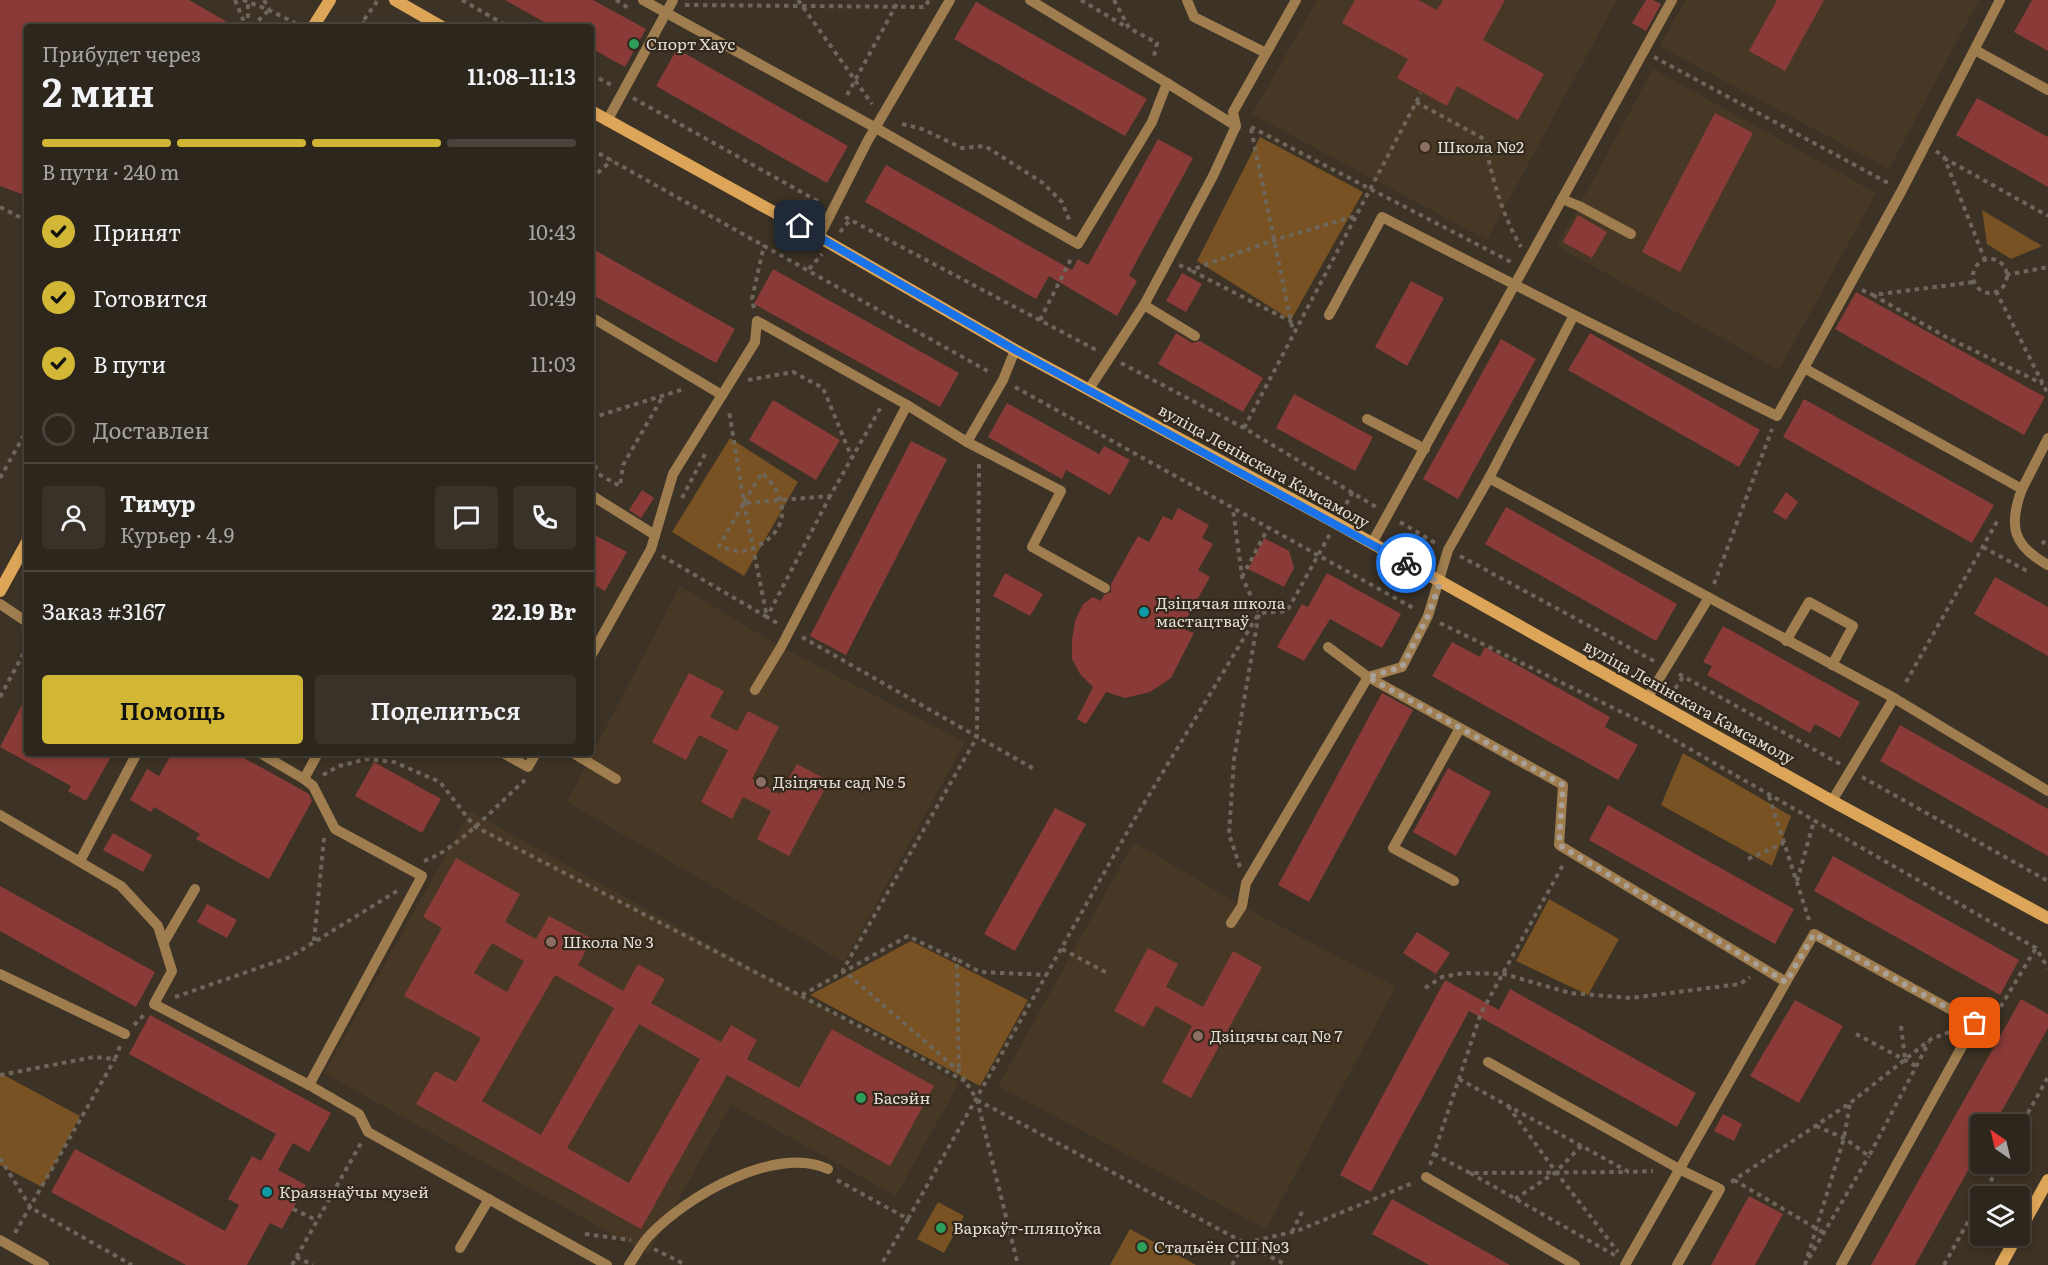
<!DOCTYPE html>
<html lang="ru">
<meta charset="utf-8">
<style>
body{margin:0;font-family:Literata,serif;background:#393229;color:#f1f3f6;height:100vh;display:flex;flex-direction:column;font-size:22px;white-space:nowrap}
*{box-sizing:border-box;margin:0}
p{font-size:20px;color:#a7a5a3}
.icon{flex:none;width:33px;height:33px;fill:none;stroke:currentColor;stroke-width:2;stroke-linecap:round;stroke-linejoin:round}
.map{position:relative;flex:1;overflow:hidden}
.side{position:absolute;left:24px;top:24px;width:570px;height:732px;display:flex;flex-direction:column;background:#2d261c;border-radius:6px;box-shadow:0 3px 9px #0003,0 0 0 2px #48433b}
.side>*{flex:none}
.needle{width:39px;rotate:326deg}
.controls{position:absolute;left:1970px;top:1114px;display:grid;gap:12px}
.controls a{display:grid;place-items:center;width:60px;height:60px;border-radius:6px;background:#2d261c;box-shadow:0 3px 9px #0003,0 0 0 2px #48433b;font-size:30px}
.pin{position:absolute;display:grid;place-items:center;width:51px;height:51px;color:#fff;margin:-26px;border-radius:12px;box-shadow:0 3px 9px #0006}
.courier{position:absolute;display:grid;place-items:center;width:60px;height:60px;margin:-30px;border:4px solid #1a73e8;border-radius:50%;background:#fff;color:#222;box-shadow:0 2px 8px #0007}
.headline em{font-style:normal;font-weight:600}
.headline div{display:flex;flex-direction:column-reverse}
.headline{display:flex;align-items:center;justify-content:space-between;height:102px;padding:0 18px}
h1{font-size:39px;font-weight:600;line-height:45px}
.bar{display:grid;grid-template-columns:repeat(4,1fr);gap:9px 6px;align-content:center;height:72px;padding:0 18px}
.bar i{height:8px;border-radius:4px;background:#48433b}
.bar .selected{background:#d2b736}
.bar p{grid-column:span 4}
.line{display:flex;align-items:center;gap:15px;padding:0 18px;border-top:2px solid #48433b}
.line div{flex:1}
.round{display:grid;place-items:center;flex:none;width:63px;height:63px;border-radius:6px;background:#393229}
ol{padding:0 18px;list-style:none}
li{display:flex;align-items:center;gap:18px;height:66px}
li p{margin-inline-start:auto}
li .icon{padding:6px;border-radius:50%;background:#d2b736;color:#111;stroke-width:4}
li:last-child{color:#a7a5a3}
li i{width:33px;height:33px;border:3px solid #48433b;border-radius:50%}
.button{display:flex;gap:12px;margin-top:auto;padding:12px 18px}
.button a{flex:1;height:69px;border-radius:6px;background:#d2b736;color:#111;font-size:24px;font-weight:600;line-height:69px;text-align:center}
.button a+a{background:#393229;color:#f1f3f6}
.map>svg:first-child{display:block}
.built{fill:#473826}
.green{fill:#785222}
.building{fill:#8a3b37;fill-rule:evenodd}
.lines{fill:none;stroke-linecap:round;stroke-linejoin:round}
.path{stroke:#6f665b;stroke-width:4;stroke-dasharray:4.5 4.5;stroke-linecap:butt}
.lane{stroke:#9f7d4e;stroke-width:10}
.secondary{stroke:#dca557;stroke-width:12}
.done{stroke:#a9a097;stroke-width:6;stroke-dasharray:0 10.8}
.route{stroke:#1a73e8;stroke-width:8}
.leisure-dot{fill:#2e9e5b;stroke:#32281c;stroke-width:2}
.education-dot{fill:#8d6e63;stroke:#32281c;stroke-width:2}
.culture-dot{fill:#0f9aa8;stroke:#32281c;stroke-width:2}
.labels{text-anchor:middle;stroke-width:4.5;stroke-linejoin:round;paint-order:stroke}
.poi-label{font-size:16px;fill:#e3dcd4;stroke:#32281c;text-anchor:start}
.street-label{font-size:16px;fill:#e3dcd4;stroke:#32281c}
</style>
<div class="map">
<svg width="2048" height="1265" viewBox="0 0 2048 1265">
<rect width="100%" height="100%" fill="#3c3225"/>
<g class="built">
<polygon points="1317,0 1617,0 1487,240 1252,114"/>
<polygon points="1686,0 1979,0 1889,169 1659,46"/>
<polygon points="1653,69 1876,193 1779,370 1557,246"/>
<polygon points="680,586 781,647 965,742 844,962 567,802"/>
<polygon points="470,811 959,1083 896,1196 731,1105 648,1254 324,1073"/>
<polygon points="1134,842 1242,906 1396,987 1266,1229 998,1086"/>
</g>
<g class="green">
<polygon points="1260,137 1363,192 1291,320 1197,261"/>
<polygon points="1982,210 2042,246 2011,259 1987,244"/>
<polygon points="730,438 798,482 744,576 672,532"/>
<polygon points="1683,753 1791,816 1772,866 1661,805"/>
<polygon points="1549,899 1619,939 1588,995 1516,961"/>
<polygon points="911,941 1028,1000 980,1086 810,995"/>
<polygon points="0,1073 80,1116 42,1187 0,1165"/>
<polygon points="938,1202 964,1216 944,1253 917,1239"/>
<polygon points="1130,1229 1196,1265 1110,1265"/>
</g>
<g class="building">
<polygon points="0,0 189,0 236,27 27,27 27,196 0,186"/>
<polygon points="505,0 593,0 646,29 625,67 591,48 591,27 553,27"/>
<polygon points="1355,0 1418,0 1437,10 1443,0 1505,0 1483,40 1544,74 1518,120 1457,86 1447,106 1397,78 1408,59 1342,23"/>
<polygon points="1646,0 1653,0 1661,4 1646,31 1632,23"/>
<polygon points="1777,0 1824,0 1785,71 1749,51"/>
<polygon points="2032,0 2048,0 2048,51 2014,32"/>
<polygon points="976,2 1147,99 1125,136 954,39"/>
<polygon points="677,49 848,146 827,183 656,86"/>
<polygon points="1977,98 2048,137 2048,187 1956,135"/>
<polygon points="1715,113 1753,133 1680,272 1642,252"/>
<polygon points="1158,139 1193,158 1129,275 1137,281 1117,316 1049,276 1036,299 865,202 886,165 1072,270 1078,259 1088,265"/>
<polygon points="1578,215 1607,232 1592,258 1563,242"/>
<polygon points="591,248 735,329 716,363 591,294"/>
<polygon points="773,269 959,373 940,407 754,304"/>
<polygon points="1182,273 1202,284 1186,312 1166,301"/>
<polygon points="1411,281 1444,298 1407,366 1375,347"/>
<polygon points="1856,292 2045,397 2024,435 1835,329"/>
<polygon points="1176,333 1192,343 1200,341 1263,378 1243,412 1158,364"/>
<polygon points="1590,333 1760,430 1739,467 1568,370"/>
<polygon points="1501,339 1536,359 1458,499 1423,479"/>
<polygon points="1294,394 1373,437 1355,471 1276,428"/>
<polygon points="1804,399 1994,505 1972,543 1783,437"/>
<polygon points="773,400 840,440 816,480 749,440"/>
<polygon points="1007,403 1099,454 1104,446 1130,460 1110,495 1066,470 1062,479 988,437"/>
<polygon points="911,441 947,459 846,655 810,636"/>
<polygon points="642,490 654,498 641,518 629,510"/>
<polygon points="1786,492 1798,502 1786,520 1773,512"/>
<polygon points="1506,507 1677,604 1656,641 1485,544"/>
<polygon points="1178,508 1209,525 1202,538 1213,544 1198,570 1210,577 1181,628 1194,633 1171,678 1150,692 1125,698 1106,692 1086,724 1077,719 1093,687 1080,674 1072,659 1072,640 1075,621 1083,604 1093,597 1101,601 1104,595 1111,592 1111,584 1138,536 1149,542 1163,516 1172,520"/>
<polygon points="591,533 627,552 605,591 591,583"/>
<polygon points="1264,538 1289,551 1294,568 1284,587 1248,569"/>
<polygon points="1005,573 1043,594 1030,616 993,596"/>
<polygon points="1327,573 1401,614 1382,648 1330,619 1304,661 1277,647 1302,604 1308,607"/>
<polygon points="1995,577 2048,607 2048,656 1974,614"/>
<polygon points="1723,626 1860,702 1840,738 1815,724 1810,733 1707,675 1712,666 1703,662"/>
<polygon points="1452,642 1480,657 1485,647 1610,717 1605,727 1638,745 1618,780 1432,676"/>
<polygon points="689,673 724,691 710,717 737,731 748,711 779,727 752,779 780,794 797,764 829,781 789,856 757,839 771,811 743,797 732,819 701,802 728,750 699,735 686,760 652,742"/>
<polygon points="1382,693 1413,710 1309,902 1278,885"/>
<polygon points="27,695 27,753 113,753 86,801 68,791 71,786 0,747"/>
<polygon points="1900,725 2048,809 2048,856 1880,761"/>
<polygon points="172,753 235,753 309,794 312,801 269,879 196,839 200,834 154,807 151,812 130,800 147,769 159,776"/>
<polygon points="374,762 441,799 422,833 355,796"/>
<polygon points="1448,768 1491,792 1456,856 1413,832"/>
<polygon points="1608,805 1794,909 1775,944 1589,840"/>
<polygon points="1055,808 1086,824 1015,951 984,934"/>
<polygon points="113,833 152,855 143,872 103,850"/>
<polygon points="1833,856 2019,960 2000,995 1814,891"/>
<path d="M456 858 520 894 505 922 536 939 549 916 592 939 578 965 623 991 638 964 665 979 651 1003 721 1042 731 1025 757 1040 747 1059 799 1088 832 1029 934 1086 890 1166 727 1075 641 1229 416 1104 435 1071 456 1082 481 1038 404 996 442 928 423 917ZM492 943 524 961 507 992 474 973ZM555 975 614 1008 541 1135 482 1101ZM639 1024 700 1059 629 1183 567 1148Z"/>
<polygon points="0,886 155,972 136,1007 0,931"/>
<polygon points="207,904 237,920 227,938 197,922"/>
<polygon points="1417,932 1450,953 1436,974 1403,953"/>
<polygon points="1148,948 1178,964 1166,987 1203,1007 1233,951 1262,967 1191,1098 1162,1082 1192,1026 1156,1006 1144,1027 1114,1011"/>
<polygon points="1445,980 1499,1010 1510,989 1696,1093 1677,1127 1469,1011 1371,1192 1340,1175"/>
<polygon points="2021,999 2048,1014 2048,1028 1994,1125 1980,1125 1980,1149 1915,1265 1871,1265"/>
<polygon points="1795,1000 1843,1026 1799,1103 1750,1076"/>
<polygon points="150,1015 331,1113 309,1152 293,1143 278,1170 306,1185 282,1229 270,1223 247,1265 186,1265 51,1192 75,1149 225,1231 239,1205 228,1199 252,1156 261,1161 276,1134 129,1054"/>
<polygon points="1723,1114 1742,1124 1734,1141 1714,1131"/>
<polygon points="1749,1196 1783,1214 1755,1265 1711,1265"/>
<polygon points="1392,1199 1510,1265 1429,1265 1372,1234"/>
</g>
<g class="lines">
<g class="path">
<polyline points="235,0 246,27"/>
<polyline points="243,0 269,10 299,25"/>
<polyline points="264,0 269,9"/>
<polyline points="462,0 509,27"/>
<polyline points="616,0 630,9"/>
<polyline points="798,0 872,104"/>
<polyline points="1081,0 1128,28"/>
<polyline points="1114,0 1129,28 1157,43 1154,56 1157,59"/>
<polyline points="685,5 925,7 929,0"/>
<polyline points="362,22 370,27"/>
<polyline points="248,27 248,1"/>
<polyline points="252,27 269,10"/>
<polyline points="359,27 378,0"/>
<polyline points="1654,57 1890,184"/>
<polyline points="591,74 611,85"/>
<polyline points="847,95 899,0"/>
<polyline points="633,98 821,203"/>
<path d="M1416 102 1484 139C1492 177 1501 213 1521 247"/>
<polyline points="902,124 922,129 962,148 985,146 1043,183 1062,202 1070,222"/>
<polyline points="1251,127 1513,263"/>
<polyline points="1251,129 1293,331"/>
<polyline points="591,149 991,373"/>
<polyline points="1936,151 1944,157 1985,260"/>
<polyline points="1944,158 2048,216"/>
<polyline points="591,179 612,160"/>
<polyline points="0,207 27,221"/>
<polyline points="845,217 1098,351"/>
<polyline points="840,232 850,220"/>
<circle cx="1990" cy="276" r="17"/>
<polyline points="1179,265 1191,270 1274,240 1356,216"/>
<polyline points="809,269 822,254"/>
<polyline points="1192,271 1292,322"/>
<polyline points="2006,275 2048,267"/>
<polyline points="1862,290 1873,295 1974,282"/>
<polyline points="1996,291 2048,394"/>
<polyline points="1873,295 1946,337 2043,384"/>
<polyline points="754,308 752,299 764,245"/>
<polyline points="1040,320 1072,257"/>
<polyline points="1121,363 1244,428 1376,507"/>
<polyline points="748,380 793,372 823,388 852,458"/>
<polyline points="1015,387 1415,609"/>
<polyline points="591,418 684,389"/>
<polyline points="1244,428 1421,93"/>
<polyline points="591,457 598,473"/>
<polyline points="979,464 977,737 843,970 959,1071 977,1100 1018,1265"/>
<polyline points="591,470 620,486 623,465 663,396"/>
<polyline points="0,478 27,430"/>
<polyline points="682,498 705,454"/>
<path d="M744 502 762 473C785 494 792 524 763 543 755 548 747 552 737 551 731 550 725 548 719 546L744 503 830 496 881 407"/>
<polyline points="1342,512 1353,491"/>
<polyline points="1400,522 1437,544"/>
<polyline points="2042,544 2048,538"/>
<polyline points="1983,547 2027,571"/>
<polyline points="662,556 767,617 744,503 729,411"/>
<polyline points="1460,556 1654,661"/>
<polyline points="1242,577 1268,528"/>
<polyline points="1714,584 1772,429"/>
<polyline points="777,623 767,617 830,496"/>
<polyline points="1440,623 1650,726 2036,948 2048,968"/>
<polyline points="802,637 1034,769"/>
<polyline points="1679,674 1840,764"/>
<polyline points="1906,682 1999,518"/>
<polyline points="1670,696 1683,677"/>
<polyline points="0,697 27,647"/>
<polyline points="323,775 339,766 366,759 394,762 440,782 474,826 965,1081"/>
<polyline points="1862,777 2048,881"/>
<polyline points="1769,796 1810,923"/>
<polyline points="1748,859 1784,843"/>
<path d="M424 861C457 850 498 804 525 780"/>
<polyline points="1240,867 1229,834 1234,759 1259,613 1287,611 1330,534"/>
<polyline points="1797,881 1814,821"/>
<polyline points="314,941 324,838"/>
<polyline points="1062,949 1109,974"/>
<polyline points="958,960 980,972 1047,975"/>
<polyline points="1425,988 1442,977 1464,973 1504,974 1570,993 1631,998 1740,984 1750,977"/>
<polyline points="802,995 908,936 957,960 959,1071"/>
<polyline points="175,997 290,957 397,891"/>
<polyline points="1988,1018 1995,1016 2036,948"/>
<polyline points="134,1025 146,1013"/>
<polyline points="1901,1026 1905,1058"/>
<polyline points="1856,1034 1916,1066"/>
<polyline points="0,1075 94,1057 115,1059 120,1046"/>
<polyline points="1459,1079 1629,1172 1653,1171"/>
<polyline points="977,1100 1286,1265"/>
<polyline points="1508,1106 1556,1172 1618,1252"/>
<polyline points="1816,1126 1844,1138 1869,1156 1929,1042"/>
<polyline points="2019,1129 2048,1077"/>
<polyline points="1434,1154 1470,1173 1629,1172"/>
<polyline points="0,1158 31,1208 132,1265"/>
<polyline points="1430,1165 1481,1013 1564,863"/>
<polyline points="1470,1173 1616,1256"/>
<polyline points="837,1180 908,1219 881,1265"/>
<polyline points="1734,1180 1824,1233"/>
<polyline points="1731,1182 1850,1103 1931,1039 1955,1030"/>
<polyline points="1982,1197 2000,1164"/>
<polyline points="1515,1199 1556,1172 1582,1145"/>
<polyline points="293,1209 316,1220"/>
<polyline points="908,1219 1134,820 1259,613 1242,577 1233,509"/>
<polyline points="1292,1232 1303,1210"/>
<polyline points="15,1233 115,1059"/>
<polyline points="585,1234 631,1240"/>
<polyline points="654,1249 686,1265"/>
<polyline points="296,1257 313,1265"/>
<polyline points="1809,1258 1869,1156"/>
<polyline points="292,1265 361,1143"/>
<polyline points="1232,1265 1244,1243 1297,1231 1415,1182"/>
<polyline points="1805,1265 1844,1138 1850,1103"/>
<polyline points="1944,1265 1980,1200"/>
</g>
<g class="lane">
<polyline points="643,0 876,128 1078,244 1152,122 1167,83 1030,0"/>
<polyline points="1187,0 1194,17 1266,53"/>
<polyline points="1975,50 2048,90"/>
<polyline points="1167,83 1236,126 1233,112 1296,0"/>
<polyline points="607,121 673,0"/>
<polyline points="1562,199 1579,206 1631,234"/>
<polyline points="819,237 867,142 950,0"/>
<polyline points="1144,305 1195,336"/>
<path d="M1574 315 1777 416 1804 368 2022 489C2008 526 2013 546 2048 565"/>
<polyline points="591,317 722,395"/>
<polyline points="1804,368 1902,190 2000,0"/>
<polyline points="1089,389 1144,305 1213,176 1236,126"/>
<polyline points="1367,419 1425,449"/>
<polyline points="967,442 1003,380 1015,350"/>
<polyline points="1489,478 1894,698 2048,791"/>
<polyline points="2022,489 2048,438"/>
<polyline points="591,495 655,535"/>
<polyline points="1372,543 1672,0"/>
<polyline points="0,604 27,622"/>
<polyline points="1786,641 1809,602 1853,626 1832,665"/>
<polyline points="1328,647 1368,677 1563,785 1559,845 1786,982 1814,934 1975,1023 1841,1265"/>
<polyline points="591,656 651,549 673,474 755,342 757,321 907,405 967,442 1061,491 1032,547 1105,588"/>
<polyline points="755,690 781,647 907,405"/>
<polyline points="1648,697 1708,599"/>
<polyline points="260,753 304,779 318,753"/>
<polyline points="503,753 528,767 536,753"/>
<polyline points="573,753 616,779"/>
<polyline points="304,779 313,786 335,829 422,876 309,1085"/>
<polyline points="1832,801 1894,698"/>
<polyline points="0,815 121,886 158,926 172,971 154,1004 309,1085 359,1114 368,1132 607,1265"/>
<polyline points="80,861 137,753"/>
<polyline points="1454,881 1393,848 1460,728"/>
<polyline points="1231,923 1242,906 1246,883 1368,677 1402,667 1428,616 1448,550 1489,478 1574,315 1382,217 1329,315"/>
<polyline points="164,942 195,889"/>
<polyline points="0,974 125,1034"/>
<polyline points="1488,1062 1681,1170 1720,1189 1677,1265"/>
<polyline points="1426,1177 1575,1265"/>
<polyline points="0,1240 44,1265"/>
<polyline points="460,1248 489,1199"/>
<path d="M629 1265C636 1255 642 1243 650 1235 687 1196 775 1145 828 1169"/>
<polyline points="1625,1265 1786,982"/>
</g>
<g class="secondary">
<polyline points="395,0 442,27"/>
<polyline points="313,27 330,0"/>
<polyline points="591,111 819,237 1015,350 1336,523 1832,801 2048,918"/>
<polyline points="0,591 27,542"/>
<polyline points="2019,1232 2048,1180"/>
<polyline points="2001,1265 2017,1236"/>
</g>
</g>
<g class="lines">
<polyline class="done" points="1406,563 1440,583 1428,616 1402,667 1368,677 1563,785 1559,845 1786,982 1814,934 1975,1023"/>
<polyline class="route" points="800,226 1015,350 1406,563"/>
</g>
<g class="leisure-dot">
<circle cx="634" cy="44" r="6"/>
<circle cx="861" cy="1098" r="6"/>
<circle cx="941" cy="1228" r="6"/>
<circle cx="1142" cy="1247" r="6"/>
</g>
<g class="education-dot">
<circle cx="1425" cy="147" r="6"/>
<circle cx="761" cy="782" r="6"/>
<circle cx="551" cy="942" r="6"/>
<circle cx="1198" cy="1036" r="6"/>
</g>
<g class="culture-dot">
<circle cx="1144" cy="612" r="6"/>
<circle cx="267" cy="1192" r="6"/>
</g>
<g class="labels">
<g class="poi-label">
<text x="646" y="50">Спорт Хаус</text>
<text x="1437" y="153">Школа №2</text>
<text x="1156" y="609">Дзіцячая школа<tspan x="1156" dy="18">мастацтваў</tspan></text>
<text x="773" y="788">Дзіцячы сад № 5</text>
<text x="563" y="948">Школа № 3</text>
<text x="1210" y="1042">Дзіцячы сад № 7</text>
<text x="873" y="1104">Басэйн</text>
<text x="279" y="1198">Краязнаўчы музей</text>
<text x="953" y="1234">Варкаўт-пляцоўка</text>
<text x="1154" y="1253">Стадыён СШ №3</text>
</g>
<g class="street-label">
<text transform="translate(1264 466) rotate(29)" y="6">вуліца Ленінскага Камсамолу</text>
<text transform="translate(1689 702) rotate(29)" y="6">вуліца Ленінскага Камсамолу</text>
</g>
</g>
</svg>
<div class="controls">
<a><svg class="needle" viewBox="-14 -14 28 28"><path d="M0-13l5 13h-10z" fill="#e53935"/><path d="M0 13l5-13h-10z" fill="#a7a5a3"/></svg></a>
<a><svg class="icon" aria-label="layers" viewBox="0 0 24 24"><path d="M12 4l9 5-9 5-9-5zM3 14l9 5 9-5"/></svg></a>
</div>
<div class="pin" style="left:1975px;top:1023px;background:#ea580c"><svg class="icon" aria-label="bag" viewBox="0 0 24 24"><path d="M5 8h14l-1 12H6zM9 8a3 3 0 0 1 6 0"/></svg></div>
<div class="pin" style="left:800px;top:226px;background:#1f2937"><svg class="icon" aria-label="home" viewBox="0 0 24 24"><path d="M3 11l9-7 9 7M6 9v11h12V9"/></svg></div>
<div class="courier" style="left:1406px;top:563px"><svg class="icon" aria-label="bike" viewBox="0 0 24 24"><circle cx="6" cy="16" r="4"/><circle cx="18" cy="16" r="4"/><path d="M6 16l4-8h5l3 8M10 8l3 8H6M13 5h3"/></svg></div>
<section class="side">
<div class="headline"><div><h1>2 мин</h1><p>Прибудет через</p></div><em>11:08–11:13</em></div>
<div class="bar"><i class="selected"></i><i class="selected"></i><i class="selected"></i><i></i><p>В пути · 240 m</p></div>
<ol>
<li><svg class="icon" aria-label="check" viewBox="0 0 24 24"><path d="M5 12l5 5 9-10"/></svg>Принят<p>10:43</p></li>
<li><svg class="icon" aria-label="check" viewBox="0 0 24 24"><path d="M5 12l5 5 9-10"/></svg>Готовится<p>10:49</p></li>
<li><svg class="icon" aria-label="check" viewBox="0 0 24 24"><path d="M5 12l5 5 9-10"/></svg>В пути<p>11:03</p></li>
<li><i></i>Доставлен</li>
</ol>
<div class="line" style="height:108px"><a class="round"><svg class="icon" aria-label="person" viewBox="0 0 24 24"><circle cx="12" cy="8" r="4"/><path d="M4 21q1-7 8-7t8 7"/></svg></a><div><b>Тимур</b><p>Курьер · 4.9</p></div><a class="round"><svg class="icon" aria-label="chat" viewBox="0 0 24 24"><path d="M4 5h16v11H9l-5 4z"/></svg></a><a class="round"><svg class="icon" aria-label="phone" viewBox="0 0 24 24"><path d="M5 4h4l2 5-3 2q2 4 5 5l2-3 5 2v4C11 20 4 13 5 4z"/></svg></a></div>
<div class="line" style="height:78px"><div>Заказ #3167</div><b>22.19 Br</b></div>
<div class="button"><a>Помощь</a><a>Поделиться</a></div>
</section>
</div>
